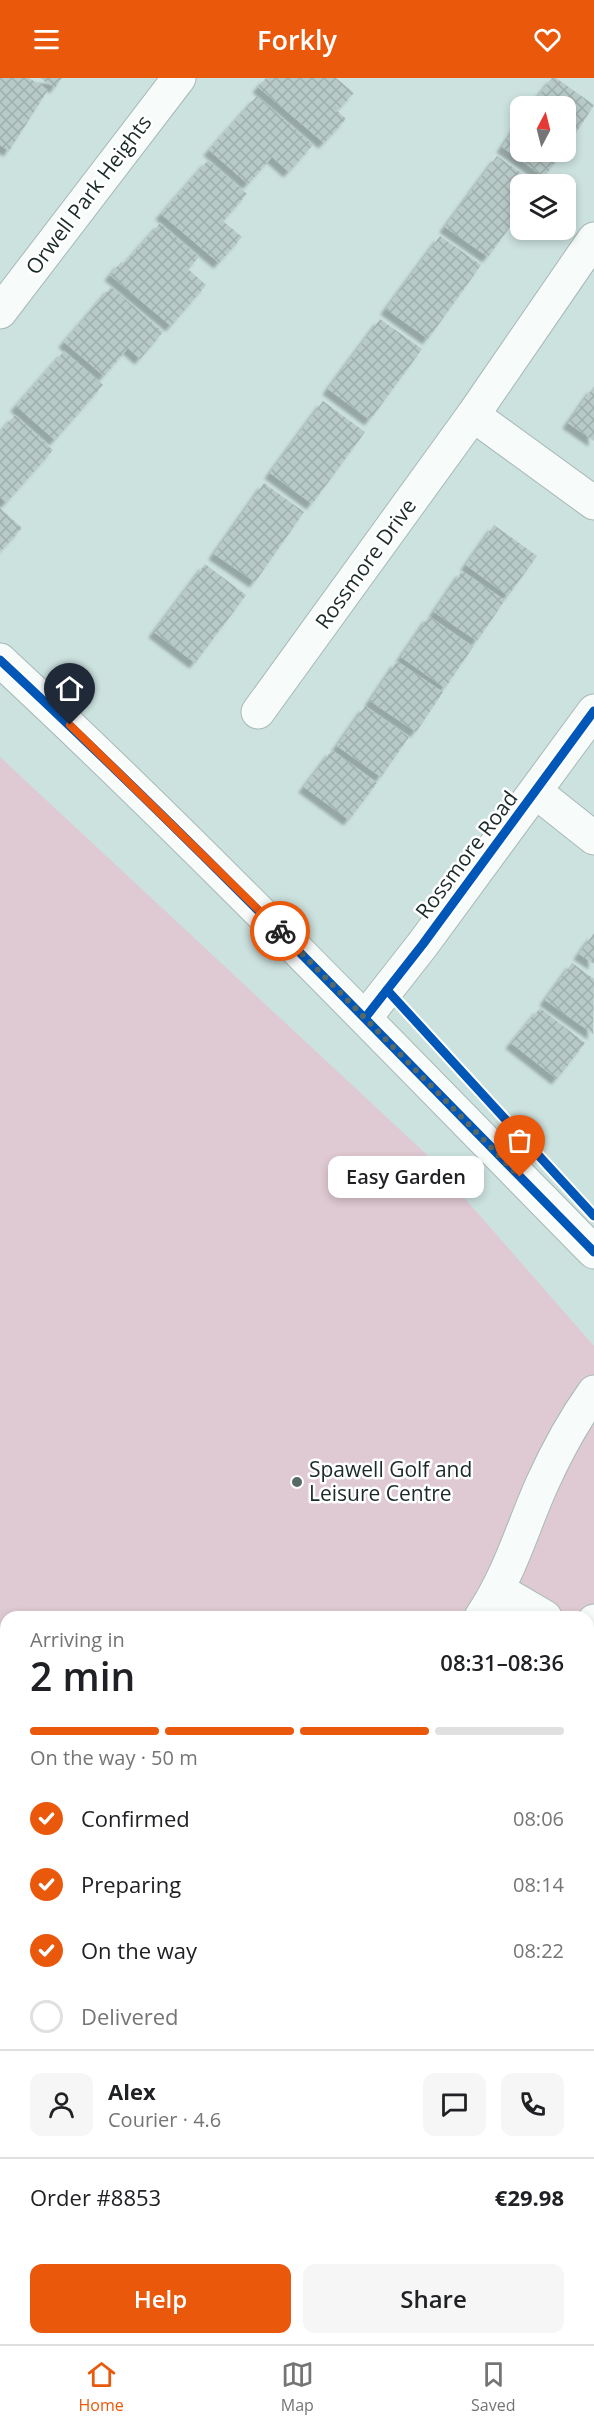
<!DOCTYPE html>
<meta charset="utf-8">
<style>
body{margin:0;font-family:"Open Sans",sans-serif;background:#f6f6f6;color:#202124;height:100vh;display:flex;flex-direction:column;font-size:22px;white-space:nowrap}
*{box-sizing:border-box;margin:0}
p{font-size:20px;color:#757577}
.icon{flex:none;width:33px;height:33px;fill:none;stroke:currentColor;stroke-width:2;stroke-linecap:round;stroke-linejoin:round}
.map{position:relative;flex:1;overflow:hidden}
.side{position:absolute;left:0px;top:1533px;width:594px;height:734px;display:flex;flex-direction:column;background:#fff;border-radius:18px 18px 0 0;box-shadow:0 3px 9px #0003}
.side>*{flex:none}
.needle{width:39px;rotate:7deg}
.fabs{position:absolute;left:510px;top:18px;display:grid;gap:12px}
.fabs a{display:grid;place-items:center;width:66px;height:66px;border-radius:12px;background:#fff;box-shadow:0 3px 9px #0003;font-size:30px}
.pin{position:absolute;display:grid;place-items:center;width:51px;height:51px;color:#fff;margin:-62px -26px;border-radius:50% 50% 50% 0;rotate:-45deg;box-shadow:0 0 6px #0007}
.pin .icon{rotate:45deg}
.courier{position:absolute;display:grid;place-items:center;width:60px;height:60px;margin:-30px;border:4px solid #ea580c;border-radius:50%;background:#fff;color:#222;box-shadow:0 2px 8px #0007}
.bubble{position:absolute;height:42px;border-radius:12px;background:#fff;box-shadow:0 3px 9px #0003;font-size:20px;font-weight:600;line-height:42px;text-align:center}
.head em{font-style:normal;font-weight:600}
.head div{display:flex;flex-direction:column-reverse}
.head{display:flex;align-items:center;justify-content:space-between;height:102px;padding:0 30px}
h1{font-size:39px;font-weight:600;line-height:45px}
.bar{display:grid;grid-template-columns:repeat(4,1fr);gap:9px 6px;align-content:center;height:72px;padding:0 30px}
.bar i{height:8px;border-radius:4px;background:#e0e0e0}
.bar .selected{background:#ea580c}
.bar p{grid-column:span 4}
.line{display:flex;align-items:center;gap:15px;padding:0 30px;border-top:2px solid #e0e0e0}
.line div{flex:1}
.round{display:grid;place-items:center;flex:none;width:63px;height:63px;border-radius:12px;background:#f6f6f6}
ol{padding:0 30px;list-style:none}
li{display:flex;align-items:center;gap:18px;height:66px}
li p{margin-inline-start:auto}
li .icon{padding:6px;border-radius:50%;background:#ea580c;color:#fff;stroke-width:4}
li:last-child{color:#757577}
li i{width:33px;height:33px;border:3px solid #e0e0e0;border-radius:50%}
.primary-button{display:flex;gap:12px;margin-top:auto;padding:12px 30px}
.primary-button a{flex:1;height:69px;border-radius:12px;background:#ea580c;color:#fff;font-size:24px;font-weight:600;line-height:69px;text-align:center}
.primary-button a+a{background:#f6f6f6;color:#202124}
header{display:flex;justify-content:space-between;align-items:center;height:78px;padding:0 30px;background:#ea580c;color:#fff;font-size:27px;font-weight:600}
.tab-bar{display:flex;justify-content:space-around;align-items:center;height:84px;border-top:2px solid #e0e0e0;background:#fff;font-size:16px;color:#757577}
.tab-bar a{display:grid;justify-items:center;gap:3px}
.tab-bar .selected{color:#ea580c}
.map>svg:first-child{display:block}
.grass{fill:#dfc9d2}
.building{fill:url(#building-cross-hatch);filter:url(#shadow)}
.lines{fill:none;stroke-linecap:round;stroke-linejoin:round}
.minor-casing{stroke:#a7b9b6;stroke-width:35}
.major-casing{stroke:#97aeac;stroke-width:35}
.minor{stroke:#f7fbfa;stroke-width:33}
.major{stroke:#e1eceb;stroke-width:33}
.cycleway-casing{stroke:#fff;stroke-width:13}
.cycleway{stroke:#0057b8;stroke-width:9}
.done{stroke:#586a68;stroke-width:6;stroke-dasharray:0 10.8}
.route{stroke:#ea580c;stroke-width:8}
.poi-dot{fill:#586a68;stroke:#fff;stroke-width:2}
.labels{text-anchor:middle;stroke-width:5;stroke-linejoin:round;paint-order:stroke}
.street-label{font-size:21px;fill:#1a2a28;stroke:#fff}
.poi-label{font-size:21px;fill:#1a2a28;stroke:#fff;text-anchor:start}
</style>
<header><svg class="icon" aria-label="menu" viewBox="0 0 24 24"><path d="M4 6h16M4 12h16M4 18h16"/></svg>Forkly<svg class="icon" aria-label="heart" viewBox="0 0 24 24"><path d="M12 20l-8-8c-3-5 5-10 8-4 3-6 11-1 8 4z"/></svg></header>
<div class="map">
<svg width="594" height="2266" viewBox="0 0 594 2266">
<defs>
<pattern id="building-cross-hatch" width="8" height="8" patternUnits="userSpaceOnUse" patternTransform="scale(1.5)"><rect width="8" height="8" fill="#b8cac7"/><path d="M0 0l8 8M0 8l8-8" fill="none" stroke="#9eaeab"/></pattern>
<filter id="shadow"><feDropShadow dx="-5.5" dy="5.5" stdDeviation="1.5" flood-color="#0004"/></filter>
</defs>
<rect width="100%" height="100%" fill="#cce2df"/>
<g class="grass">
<polygon points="0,679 425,1075 594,1268 594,1986 588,1988 588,1539 6,1539 6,2134 0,2135"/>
<polygon points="594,2229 594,2266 482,2266 500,2260 588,2260 588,2231"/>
<polygon points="6,2241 6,2260 78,2261 56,2266 0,2266 0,2242"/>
</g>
<g class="building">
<polygon points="0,0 29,0 48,12 9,73 0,67"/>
<polygon points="40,0 62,0 55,10"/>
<polygon points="266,0 336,0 354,15 338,32 328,24 346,41 324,65 258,9"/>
<polygon points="552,0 556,0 594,27 566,70 566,28 531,28"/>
<polygon points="257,18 313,67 289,94 272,79 248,106 209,72"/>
<polygon points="520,43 520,74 563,74 544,99 502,69"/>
<polygon points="497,78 537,106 520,106 520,135 488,179 445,149"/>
<polygon points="208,82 247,116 223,143 242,159 219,185 161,136"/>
<polygon points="160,145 199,179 188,191 206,207 171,248 110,197 121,184 124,186"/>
<polygon points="440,158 481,187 428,261 386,231"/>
<polygon points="111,209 163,254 140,281 128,270 104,298 64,264"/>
<polygon points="380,241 422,271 370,342 328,311"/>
<polygon points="64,273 103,307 55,362 16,328"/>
<polygon points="594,308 594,363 568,345"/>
<polygon points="323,323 365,354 312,426 270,395"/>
<polygon points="15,337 53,372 6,425 0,419 0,354"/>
<polygon points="264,405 304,434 255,504 214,476"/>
<polygon points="0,430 22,450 0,474"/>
<polygon points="494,447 537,478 508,518 466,487"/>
<polygon points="205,486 246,517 195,585 154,554"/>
<polygon points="462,493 505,522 477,563 434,534"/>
<polygon points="429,538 473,569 445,610 401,579"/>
<polygon points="397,583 443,614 416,654 370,623"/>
<polygon points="365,628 409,659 381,699 337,668"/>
<polygon points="332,672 377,705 349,742 304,709"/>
<polygon points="594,855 594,886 579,876"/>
<polygon points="572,885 594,901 593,956 545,922"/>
<polygon points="540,930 585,965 557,1001 511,965"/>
</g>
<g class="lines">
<defs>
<g id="minor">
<polyline points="0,234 179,0"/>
<polyline points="473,337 594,425"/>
<path d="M0 582C205 773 398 975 594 1174"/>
<polyline points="258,634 473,337 594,161"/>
<polyline points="536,714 594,760"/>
<polyline points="365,940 423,866 594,633"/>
<polyline points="499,1512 545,1539"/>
<path d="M481 1539C509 1498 522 1451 542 1406 556 1375 574 1342 594 1314"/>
<polyline points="588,1551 594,1543"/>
<polyline points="0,1976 6,1975"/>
</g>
<g id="major">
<polyline points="588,2068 594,2066"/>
<polyline points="588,2161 594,2159"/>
<polyline points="0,2223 6,2222"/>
<polyline points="163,2266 185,2260"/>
</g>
</defs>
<use href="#minor" class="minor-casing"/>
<use href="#major" class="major-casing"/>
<use href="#minor" class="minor"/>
<use href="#major" class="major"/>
<defs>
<g id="cycleway">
<path d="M0 582C205 773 398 975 594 1174"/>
<polyline points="387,912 594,1138"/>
<polyline points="365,940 423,866 594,633"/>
</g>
</defs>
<use href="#cycleway" class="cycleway-casing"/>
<use href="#cycleway" class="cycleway"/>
</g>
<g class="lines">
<polyline class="done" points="280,853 520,1099"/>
<polyline class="route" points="70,647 280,853"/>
</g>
<circle class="poi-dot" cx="297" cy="1404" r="6"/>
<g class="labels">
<g class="street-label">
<text transform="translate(89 117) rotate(-53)" y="7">Orwell Park Heights</text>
<text transform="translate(366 486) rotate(-54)" y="7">Rossmore Drive</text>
<text transform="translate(467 777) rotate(-53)" y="7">Rossmore Road</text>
</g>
<g class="poi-label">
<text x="309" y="1399">Spawell Golf and<tspan x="309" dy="24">Leisure Centre</tspan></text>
</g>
</g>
</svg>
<div class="fabs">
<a><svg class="needle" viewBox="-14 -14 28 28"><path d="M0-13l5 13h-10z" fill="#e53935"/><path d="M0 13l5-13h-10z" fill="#757577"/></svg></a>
<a><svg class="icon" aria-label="layers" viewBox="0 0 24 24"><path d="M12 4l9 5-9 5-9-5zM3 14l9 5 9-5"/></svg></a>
</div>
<div class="pin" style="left:520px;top:1099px;background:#ea580c"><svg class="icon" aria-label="bag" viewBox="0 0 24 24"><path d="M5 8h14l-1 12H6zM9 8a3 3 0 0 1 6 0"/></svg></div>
<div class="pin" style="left:70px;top:647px;background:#1f2937"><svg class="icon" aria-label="home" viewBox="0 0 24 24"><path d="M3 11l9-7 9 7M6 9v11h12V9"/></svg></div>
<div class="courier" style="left:280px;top:853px"><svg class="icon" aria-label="bike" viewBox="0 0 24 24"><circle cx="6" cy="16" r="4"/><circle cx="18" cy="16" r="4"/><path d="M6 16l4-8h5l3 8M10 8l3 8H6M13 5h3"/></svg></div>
<div class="bubble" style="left:328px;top:1078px;width:156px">Easy Garden</div>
<section class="side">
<div class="head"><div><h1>2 min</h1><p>Arriving in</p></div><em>08:31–08:36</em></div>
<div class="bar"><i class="selected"></i><i class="selected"></i><i class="selected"></i><i></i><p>On the way · 50 m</p></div>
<ol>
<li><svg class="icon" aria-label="check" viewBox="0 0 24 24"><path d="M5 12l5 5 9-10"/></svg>Confirmed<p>08:06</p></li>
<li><svg class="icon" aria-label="check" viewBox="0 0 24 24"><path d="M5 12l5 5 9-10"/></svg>Preparing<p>08:14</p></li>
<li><svg class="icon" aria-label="check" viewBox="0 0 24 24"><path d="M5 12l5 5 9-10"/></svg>On the way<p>08:22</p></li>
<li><i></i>Delivered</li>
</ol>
<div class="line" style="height:108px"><a class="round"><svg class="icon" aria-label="person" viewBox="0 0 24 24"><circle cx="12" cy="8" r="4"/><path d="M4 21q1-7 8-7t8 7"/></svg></a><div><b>Alex</b><p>Courier · 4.6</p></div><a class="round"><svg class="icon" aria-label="chat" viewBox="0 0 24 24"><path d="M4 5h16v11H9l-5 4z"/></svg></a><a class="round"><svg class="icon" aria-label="phone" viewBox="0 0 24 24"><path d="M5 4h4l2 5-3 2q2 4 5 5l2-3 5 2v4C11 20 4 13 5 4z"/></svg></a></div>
<div class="line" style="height:78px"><div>Order #8853</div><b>€29.98</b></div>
<div class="primary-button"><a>Help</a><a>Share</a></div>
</section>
</div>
<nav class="tab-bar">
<a class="selected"><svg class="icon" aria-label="home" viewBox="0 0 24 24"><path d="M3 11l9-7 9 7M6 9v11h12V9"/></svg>Home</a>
<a><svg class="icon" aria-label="map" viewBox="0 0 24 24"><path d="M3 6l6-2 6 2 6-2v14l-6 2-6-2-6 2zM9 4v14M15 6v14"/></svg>Map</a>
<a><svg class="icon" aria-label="saved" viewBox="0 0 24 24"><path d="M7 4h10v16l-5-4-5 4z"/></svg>Saved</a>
</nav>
